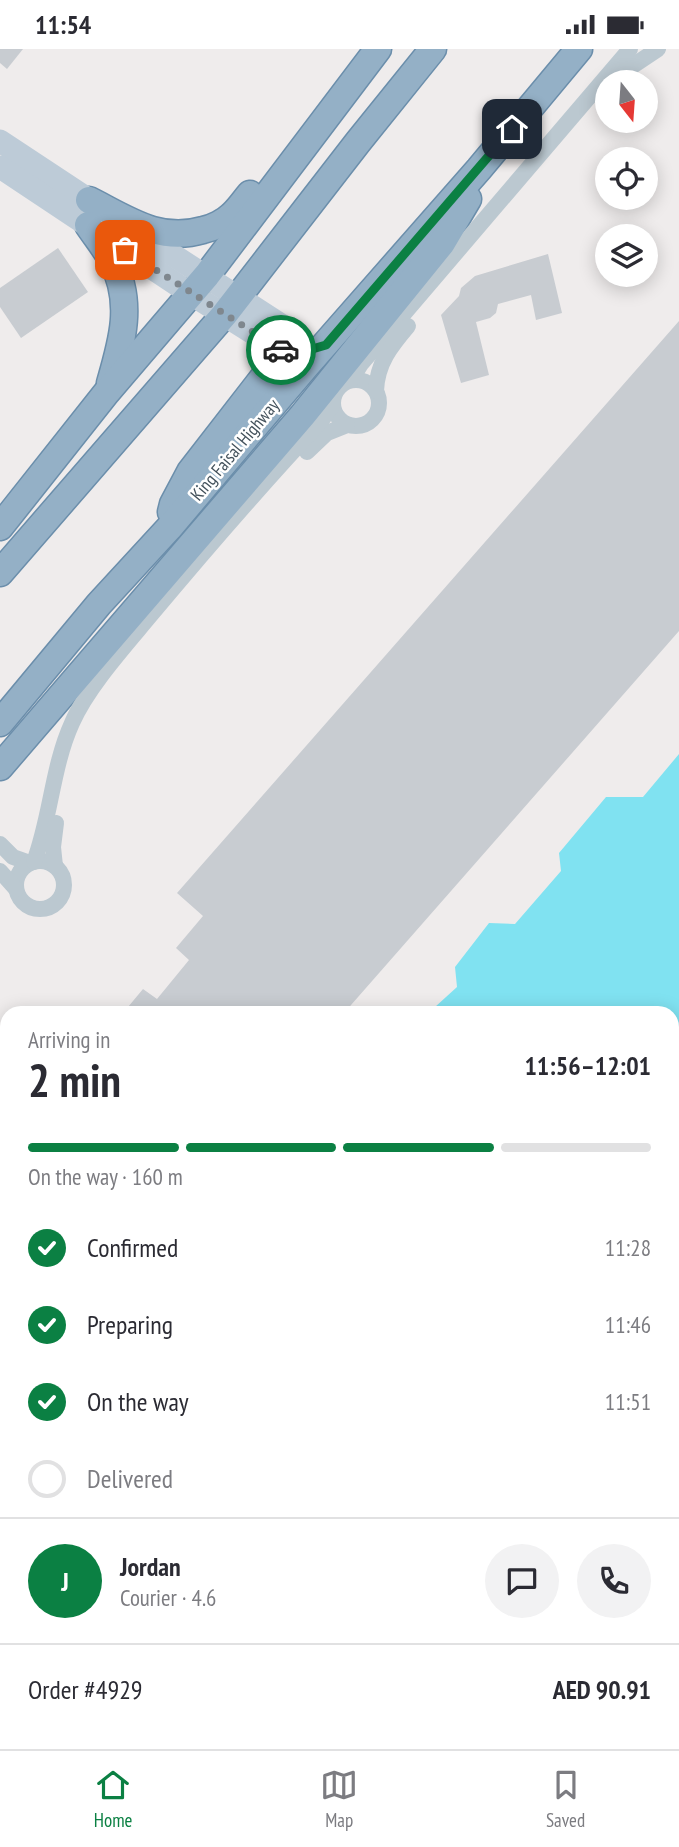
<!DOCTYPE html>
<meta charset="utf-8">
<style>
body{margin:0;font-family:"PT Sans Narrow",sans-serif;background:#f2f2f3;color:#2b2b33;height:100vh;display:flex;flex-direction:column;font-size:26px;white-space:nowrap}
*{box-sizing:border-box;margin:0}
p{font-size:23px;color:#7c7c81}
.icon{flex:none;width:38px;height:38px;fill:none;stroke:currentColor;stroke-width:2;stroke-linecap:round;stroke-linejoin:round}
.map{position:relative;flex:1;overflow:hidden}
.panel{position:absolute;left:0px;top:957px;width:679px;height:744px;display:flex;flex-direction:column;background:#fff;border-radius:21px 21px 0 0;box-shadow:0 4px 18px #0003}
.panel>*{flex:none}
.needle{width:46px;rotate:163deg}
.buttons{position:absolute;left:595px;top:21px;display:grid;gap:14px}
.buttons a{display:grid;place-items:center;width:63px;height:63px;border-radius:50%;background:#fff;box-shadow:0 4px 18px #0003;font-size:35px}
.pin{position:absolute;display:grid;place-items:center;width:60px;height:60px;color:#fff;margin:-30px;border-radius:14px;box-shadow:0 4px 10px #0006}
.courier{position:absolute;display:grid;place-items:center;width:70px;height:70px;margin:-35px;border:5px solid #0b8043;border-radius:50%;background:#fff;color:#222;box-shadow:0 2px 9px #0007}
.headline em{font-style:normal;font-weight:700}
.headline div{display:flex;flex-direction:column-reverse}
.headline{display:flex;align-items:center;justify-content:space-between;height:119px;padding:0 28px}
h1{font-size:46px;font-weight:700;line-height:52px}
.bar{display:grid;grid-template-columns:repeat(4,1fr);gap:10px 7px;align-content:center;height:84px;padding:0 28px}
.bar i{height:9px;border-radius:5px;background:#e1e1e2}
.bar .selected{background:#0b8043}
.bar p{grid-column:span 4}
.line{display:flex;align-items:center;gap:18px;padding:0 28px;border-top:2px solid #e1e1e2}
.line div{flex:1}
.round{display:grid;place-items:center;flex:none;width:74px;height:74px;border-radius:37px;background:#f2f2f3}
ol{padding:0 28px;list-style:none}
li{display:flex;align-items:center;gap:21px;height:77px}
li p{margin-inline-start:auto}
li .icon{padding:7px;border-radius:50%;background:#0b8043;color:#fff;stroke-width:4}
li:last-child{color:#7c7c81}
li i{width:38px;height:38px;border:4px solid #e1e1e2;border-radius:50%}
.status{display:flex;justify-content:space-between;align-items:center;height:49px;padding:0 35px;background:#fff;direction:ltr}
.status svg{height:19px;fill:currentColor}
.tab-bar{display:flex;justify-content:space-around;align-items:center;height:98px;border-top:2px solid #e1e1e2;background:#fff;font-size:19px;color:#7c7c81}
.tab-bar a{display:grid;justify-items:center;gap:4px}
.tab-bar .selected{color:#0b8043}
.map>svg:first-child{display:block}
.green{fill:#b6f1c8}
.water{fill:#80e2f1}
.lines{fill:none;stroke-linecap:round;stroke-linejoin:round}
.ferry{stroke:#058296;stroke-width:2;stroke-dasharray:9 7;stroke-linecap:butt}
.building{fill:#c8ccd1}
.trunk-casing{stroke:#6b8eab;stroke-width:29}
.pedestrian{stroke:#bbc8d0;stroke-width:12}
.minor{stroke:#bbc8d0;stroke-width:16}
.secondary{stroke:#bdcbd7;stroke-width:23}
.trunk{stroke:#94b0c6;stroke-width:26}
.done{stroke:#7f878e;stroke-width:7;stroke-dasharray:0 12.6}
.route{stroke:#0b8043;stroke-width:9}
.labels{text-anchor:middle;stroke-width:5;stroke-linejoin:round;paint-order:stroke}
.street-label{font-size:18px;fill:#43515b;stroke:#fff}
</style>
<div class="status"><b>11:54</b><svg viewBox="0 0 49 12"><path d="M0 12V9h3v3zM5 12V6h3v6zM10 12V3h3v9zM15 12V0h3v12zM26 1h20v11H26zM47 4h2v5h-2z"/></svg></div>
<div class="map">
<svg width="679" height="1700" viewBox="0 0 679 1700">
<rect width="100%" height="100%" fill="#efecec"/>
<polygon class="green" points="679,1440 679,1660 672,1644 672,1541 678,1527 672,1525 672,1444 677,1445"/>
<g class="water">
<polygon points="679,705 679,1440 677,1445 672,1444 672,964 404,964 435,958 457,938 455,918 489,874 515,875 561,822 559,804 606,748 643,748"/>
<polygon points="672,1644 679,1660 679,1700 181,1700 179,1694 672,1694"/>
</g>
<g class="lines">
<g class="ferry">
<polyline points="672,1082 679,1078"/>
<polyline points="421,1700 424,1694"/>
</g>
</g>
<g class="building">
<polygon points="0,0 23,0 7,20 0,14"/>
<polygon points="58,199 88,243 21,289 0,258 0,239"/>
<polygon points="548,205 562,264 536,271 531,246 498,255 496,264 490,269 476,273 489,326 461,334 441,266 459,247 461,239 475,227"/>
<polygon points="679,272 679,582 344,964 319,964 315,960 311,964 115,964 117,962 123,964 143,940 157,950 189,911 176,899 203,867 177,844"/>
<polygon points="7,1180 7,1308 0,1306 0,1198"/>
<polygon points="0,1323 7,1323 7,1694 143,1694 145,1700 0,1700"/>
</g>
<g class="lines">
<defs>
<g id="trunk">
<path d="M89 151C127 170 159 194 203 181 213 179 225 173 232 166 239 160 244 152 250 145"/>
<path d="M88 176C96 188 106 200 112 212 134 253 122 293 110 334"/>
<polyline points="171,463 173,455 190,423 283,303"/>
<polyline points="0,478 107,343 207,226 378,0"/>
<polyline points="0,524 224,266 358,93 433,0"/>
<polyline points="0,674 99,555 169,479 306,317 479,120 579,0"/>
<polyline points="0,718 302,367 442,194 468,150"/>
</g>
</defs>
<use href="#trunk" class="trunk-casing"/>
<polyline class="pedestrian" points="160,1694 162,1700"/>
<g class="minor">
<polyline points="615,33 634,16 658,0"/>
<circle cx="356" cy="354" r="23"/>
<polyline points="351,331 361,315 630,0"/>
<path d="M376 342C377 314 391 297 408 277"/>
<polyline points="307,403 327,384 347,376"/>
<polyline points="0,795 13,808 30,814"/>
<circle cx="40" cy="836" r="24"/>
<path d="M34 813C51 768 52 718 72 674 87 639 125 597 150 567 206 500 263 434 322 371L333 355"/>
<polyline points="55,817 53,798 56,774"/>
<polyline points="0,822 16,840"/>
</g>
<g class="secondary">
<polyline points="0,92 103,160"/>
<polyline points="0,118 191,245 283,303 303,304 326,296"/>
<polyline points="131,179 281,276 286,292 283,303"/>
</g>
<use href="#trunk" class="trunk"/>
</g>
<g class="lines">
<polyline class="done" points="125,201 281,301"/>
<polyline class="route" points="281,301 295,305 326,296 512,80"/>
</g>
<g class="labels">
<g class="street-label">
<text transform="translate(235 401) rotate(-50)" y="6">King Faisal Highway</text>
</g>
</g>
</svg>
<div class="buttons">
<a><svg class="needle" viewBox="-14 -14 28 28"><path d="M0-13l5 13h-10z" fill="#e53935"/><path d="M0 13l5-13h-10z" fill="#7c7c81"/></svg></a>
<a><svg class="icon" aria-label="locate" viewBox="0 0 24 24"><circle cx="12" cy="12" r="6"/><path d="M12 2v4M12 18v4M2 12h4M18 12h4"/></svg></a>
<a><svg class="icon" aria-label="layers" viewBox="0 0 24 24"><path d="M12 4l9 5-9 5-9-5zM3 14l9 5 9-5"/></svg></a>
</div>
<div class="pin" style="left:125px;top:201px;background:#ea580c"><svg class="icon" aria-label="bag" viewBox="0 0 24 24"><path d="M5 8h14l-1 12H6zM9 8a3 3 0 0 1 6 0"/></svg></div>
<div class="pin" style="left:512px;top:80px;background:#1f2937"><svg class="icon" aria-label="home" viewBox="0 0 24 24"><path d="M3 11l9-7 9 7M6 9v11h12V9"/></svg></div>
<div class="courier" style="left:281px;top:301px"><svg class="icon" aria-label="car" viewBox="0 0 24 24"><path d="M5 17H2v-5l4-1 3-4h7l3 4 3 1v5h-3M9 17h6M6 11h13"/><circle cx="7" cy="17" r="2"/><circle cx="17" cy="17" r="2"/></svg></div>
<section class="panel">
<div class="headline"><div><h1>2 min</h1><p>Arriving in</p></div><em>11:56–12:01</em></div>
<div class="bar"><i class="selected"></i><i class="selected"></i><i class="selected"></i><i></i><p>On the way · 160 m</p></div>
<ol>
<li><svg class="icon" aria-label="check" viewBox="0 0 24 24"><path d="M5 12l5 5 9-10"/></svg>Confirmed<p>11:28</p></li>
<li><svg class="icon" aria-label="check" viewBox="0 0 24 24"><path d="M5 12l5 5 9-10"/></svg>Preparing<p>11:46</p></li>
<li><svg class="icon" aria-label="check" viewBox="0 0 24 24"><path d="M5 12l5 5 9-10"/></svg>On the way<p>11:51</p></li>
<li><i></i>Delivered</li>
</ol>
<div class="line" style="height:126px"><b class="round" style="background:#0b8043;color:#fff">J</b><div><b>Jordan</b><p>Courier · 4.6</p></div><a class="round"><svg class="icon" aria-label="chat" viewBox="0 0 24 24"><path d="M4 5h16v11H9l-5 4z"/></svg></a><a class="round"><svg class="icon" aria-label="phone" viewBox="0 0 24 24"><path d="M5 4h4l2 5-3 2q2 4 5 5l2-3 5 2v4C11 20 4 13 5 4z"/></svg></a></div>
<div class="line" style="height:91px"><div>Order #4929</div><b>AED 90.91</b></div>
</section>
</div>
<nav class="tab-bar">
<a class="selected"><svg class="icon" aria-label="home" viewBox="0 0 24 24"><path d="M3 11l9-7 9 7M6 9v11h12V9"/></svg>Home</a>
<a><svg class="icon" aria-label="map" viewBox="0 0 24 24"><path d="M3 6l6-2 6 2 6-2v14l-6 2-6-2-6 2zM9 4v14M15 6v14"/></svg>Map</a>
<a><svg class="icon" aria-label="saved" viewBox="0 0 24 24"><path d="M7 4h10v16l-5-4-5 4z"/></svg>Saved</a>
</nav>
